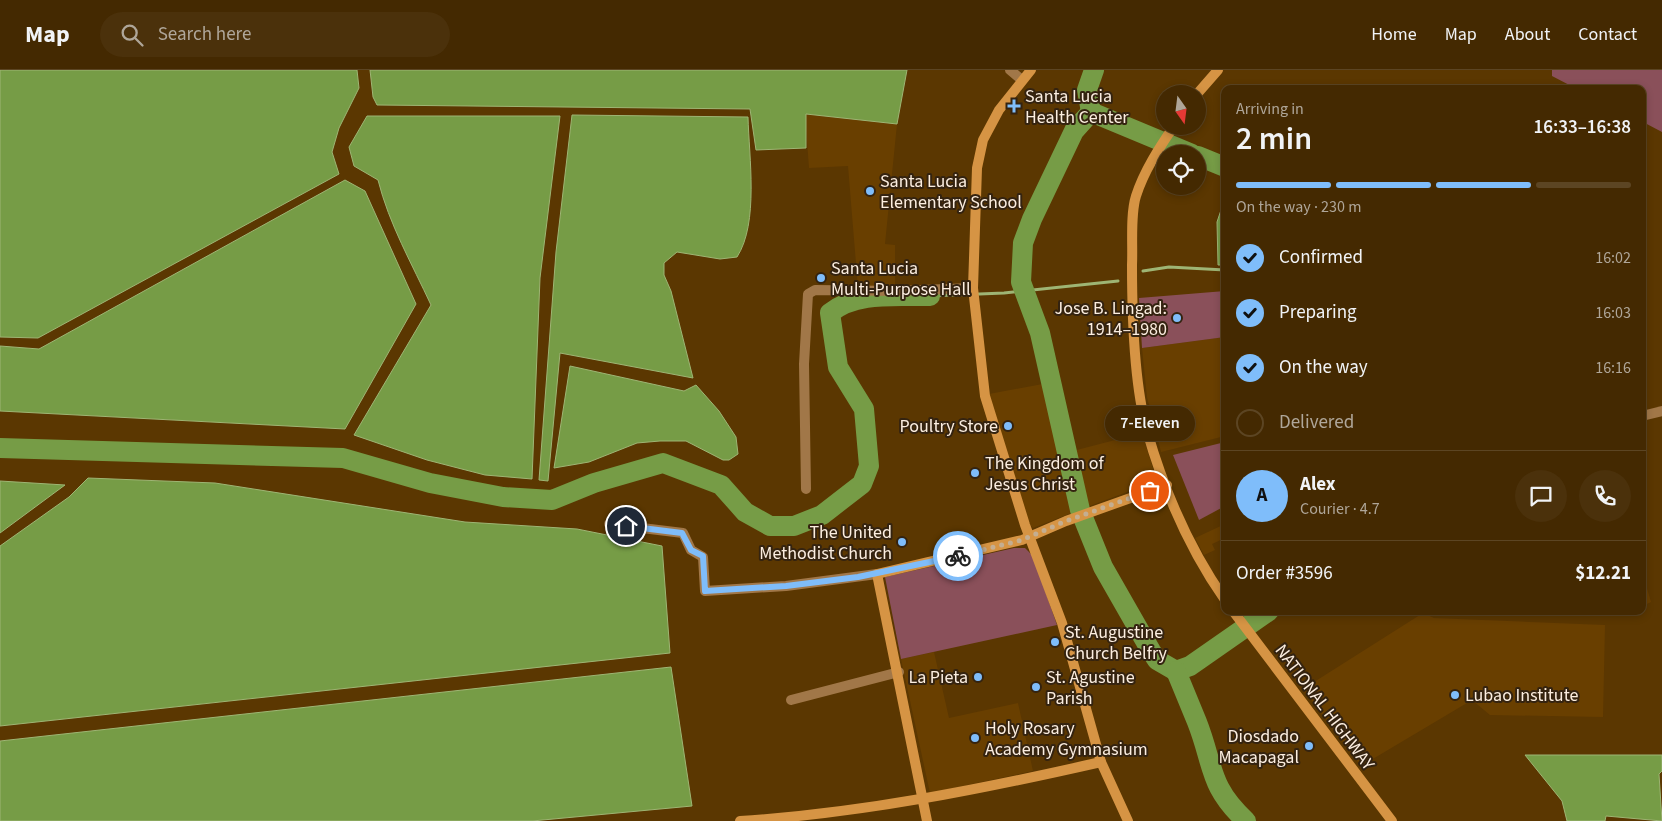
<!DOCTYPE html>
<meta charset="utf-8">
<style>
body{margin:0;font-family:"Source Sans 3",sans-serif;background:#4b310b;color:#f1f3f6;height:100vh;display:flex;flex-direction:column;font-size:19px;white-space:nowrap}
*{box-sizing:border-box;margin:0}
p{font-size:16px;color:#afa699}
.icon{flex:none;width:28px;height:28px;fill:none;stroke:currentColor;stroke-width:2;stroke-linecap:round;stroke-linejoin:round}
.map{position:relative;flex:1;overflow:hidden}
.details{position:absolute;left:1221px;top:15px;width:425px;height:530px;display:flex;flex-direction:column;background:#442901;border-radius:10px;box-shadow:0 2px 8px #0003,0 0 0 1px #5c4523}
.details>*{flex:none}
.needle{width:32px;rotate:166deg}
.buttons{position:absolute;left:1156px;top:15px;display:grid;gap:10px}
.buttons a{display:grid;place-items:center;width:50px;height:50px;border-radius:50%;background:#442901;box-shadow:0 2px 8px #0003,0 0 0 1px #5c4523;font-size:25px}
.pin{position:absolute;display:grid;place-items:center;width:42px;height:42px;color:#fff;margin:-21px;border:2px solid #fff;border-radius:50%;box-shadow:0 1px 5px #0007}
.courier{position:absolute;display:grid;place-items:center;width:50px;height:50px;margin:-25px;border:4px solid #7fbdfa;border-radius:50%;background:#fff;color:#222;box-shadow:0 1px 6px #0007}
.bubble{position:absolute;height:35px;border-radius:18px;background:#442901;box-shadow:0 2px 8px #0003,0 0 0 1px #5c4523;font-size:16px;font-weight:600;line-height:35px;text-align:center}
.overview em{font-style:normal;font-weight:600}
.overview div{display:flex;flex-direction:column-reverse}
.overview{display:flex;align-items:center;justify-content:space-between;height:85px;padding:0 15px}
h1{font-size:32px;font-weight:600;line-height:38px}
.bar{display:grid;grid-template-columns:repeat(4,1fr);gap:8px 5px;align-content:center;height:60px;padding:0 15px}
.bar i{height:6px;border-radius:4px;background:#5c4523}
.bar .current{background:#7fbdfa}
.bar p{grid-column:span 4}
.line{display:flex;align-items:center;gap:12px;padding:0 15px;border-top:1px solid #5c4523}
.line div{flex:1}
.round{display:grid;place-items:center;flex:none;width:52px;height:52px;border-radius:26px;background:#4b310b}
ol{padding:0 15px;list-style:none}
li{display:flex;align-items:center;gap:15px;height:55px}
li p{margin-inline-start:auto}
li .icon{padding:5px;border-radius:50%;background:#7fbdfa;color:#111;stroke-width:4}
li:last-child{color:#afa699}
li i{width:28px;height:28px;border:2px solid #5c4523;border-radius:50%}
header{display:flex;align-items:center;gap:30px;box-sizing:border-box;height:70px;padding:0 25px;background:#442901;border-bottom:1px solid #5c4523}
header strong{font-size:24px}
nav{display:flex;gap:28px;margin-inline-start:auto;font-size:18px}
.search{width:350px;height:45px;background:#4b310b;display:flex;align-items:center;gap:12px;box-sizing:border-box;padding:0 18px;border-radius:28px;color:#afa699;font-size:19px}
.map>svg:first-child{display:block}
.built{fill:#693f00}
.green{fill:#8a505a}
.water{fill:#769c46;stroke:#9eb574}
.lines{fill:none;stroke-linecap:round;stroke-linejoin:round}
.stream{stroke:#9eb574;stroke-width:3}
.river{stroke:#769c46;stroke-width:20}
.street{stroke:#a17748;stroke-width:10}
.secondary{stroke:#d69444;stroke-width:10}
.done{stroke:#c4ae92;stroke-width:5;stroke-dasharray:0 9}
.route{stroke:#7fbdfa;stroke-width:6}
.poi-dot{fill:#7fbdfa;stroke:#342310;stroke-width:2}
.labels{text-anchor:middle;stroke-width:4;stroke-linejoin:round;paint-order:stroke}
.poi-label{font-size:18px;fill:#fceee0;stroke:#342310;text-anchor:start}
.street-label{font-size:18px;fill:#fceee0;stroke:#342310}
</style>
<header>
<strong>Map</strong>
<div class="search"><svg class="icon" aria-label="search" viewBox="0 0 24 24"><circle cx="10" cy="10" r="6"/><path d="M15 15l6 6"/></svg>Search here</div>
<nav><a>Home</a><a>Map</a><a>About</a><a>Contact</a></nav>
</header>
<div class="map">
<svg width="1662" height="751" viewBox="0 0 1662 751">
<rect width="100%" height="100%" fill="#5b3701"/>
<g class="built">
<polygon points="805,44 897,54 885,174 895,175 895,218 858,218 848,96 809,98"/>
<polygon points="1225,267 1225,366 1161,382 1147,327 1142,278"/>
<polygon points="1048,313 1076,434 1074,442 1033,458 1029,454 989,324"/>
<polygon points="1142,363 1157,411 1084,438 1069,382"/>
<polygon points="1225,454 1225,468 1212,474 1215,480 1204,485 1195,468"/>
<polygon points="1642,501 1651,532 1643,536 1642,536"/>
<polygon points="1423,543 1434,548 1605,555 1603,647 1490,645 1472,630 1361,696 1303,619"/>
<polygon points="934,582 949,648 1018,633 1033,701 930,723 901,589"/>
</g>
<g class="green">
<polygon points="1552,0 1662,0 1662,62 1643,52 1642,19 1577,19 1552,6"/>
<polygon points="1225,221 1225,267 1142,278 1139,228"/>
<polygon points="1225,372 1225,436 1199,450 1173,385"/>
<polygon points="1014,478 1025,478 1033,486 1057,555 901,589 885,507"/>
</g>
<g class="water">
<polygon points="0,0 357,0 359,18 339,58 332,82 339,104 38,268 0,267"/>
<polygon points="370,0 907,0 897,54 806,44 806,78 756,80 750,39 377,35 373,27"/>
<path d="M572 45 748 47C749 87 759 153 737 187L720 189 677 182 664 193V205L671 221 693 308 560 283 548 411 539 410 556 182Z"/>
<path d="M367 46H560L540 208 532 409 485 405 427 390 354 365 431 235C412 194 389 154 378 110L354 96 349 77Z"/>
<polygon points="345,110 365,121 416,234 345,359 0,341 0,276 39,279"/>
<polygon points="1225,128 1225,195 1218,195 1217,152"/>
<polygon points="570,296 684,321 696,315 719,341 736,367 738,384 729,390 723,390 686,371 660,371 637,373 589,392 554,398"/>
<polygon points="88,408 215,413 465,452 577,459 662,476 670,583 0,656 0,476 69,427"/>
<polygon points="0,411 65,415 0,463"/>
<polygon points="671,597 692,736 532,751 0,751 0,671"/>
<polygon points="1525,685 1662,685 1662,701 1659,704 1662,751 1606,746 1605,751 1567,751 1562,731"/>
</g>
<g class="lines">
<g class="stream">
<polyline points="1143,201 1169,197 1225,200"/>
<polyline points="930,226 1004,223 1118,211"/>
</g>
<g class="river">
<polyline points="1094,0 1087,20 1091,42 1192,84"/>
<polyline points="1091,42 1074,61 1032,149 1023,173 1021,212 1040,263 1080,440 1103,497 1151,581 1157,590 1176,601 1190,596 1269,541"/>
<polyline points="1198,86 1225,97"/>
<path d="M0 378 343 388 430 413 503 427 552 430 594 413 663 393 721 415 745 442 770 456H794L822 445 862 414 869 396 864 339 838 297 830 243C856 221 897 227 930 226"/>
<path d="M1176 601C1183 618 1190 635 1197 652 1214 695 1208 716 1246 751"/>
</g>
<g class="street">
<polyline points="1010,0 1022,10"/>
<polyline points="1642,346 1662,341"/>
<polyline points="806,419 804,294 808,224 815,220 895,221 973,218"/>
<polyline points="609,454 683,463 691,480 703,487 705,521 786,516 877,504"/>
<polyline points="791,630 899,602"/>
</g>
<g class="secondary">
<polyline points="1031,0 999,40 983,70 977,98 973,218 985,326 1025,455 1062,553 1101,692 1128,751"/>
<polyline points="1197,24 1218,0"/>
<path d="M1174 56C1159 78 1144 101 1136 126 1130 145 1133 175 1132 195 1132 243 1134 314 1147 361 1164 420 1190 480 1225 530"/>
<polyline points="1233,541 1392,751"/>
<path d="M740 751C863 743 982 719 1101 692"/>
<polyline points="927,751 877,504 1022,470 1066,451 1167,415"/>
</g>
</g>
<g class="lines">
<polyline class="done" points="958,486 1022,470 1066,451 1150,421"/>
<polyline class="route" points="626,456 682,463 691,480 703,486 705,521 786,516 858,507 958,486"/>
</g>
<g class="poi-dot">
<path d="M1011.5 28.5h5v5h5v5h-5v5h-5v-5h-5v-5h5z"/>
<circle cx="870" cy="121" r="5"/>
<circle cx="821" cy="208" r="5"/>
<circle cx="1177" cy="248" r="5"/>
<circle cx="1008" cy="356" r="5"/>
<circle cx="975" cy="403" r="5"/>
<circle cx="902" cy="472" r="5"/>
<circle cx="1055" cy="572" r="5"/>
<circle cx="978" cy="607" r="5"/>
<circle cx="1036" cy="617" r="5"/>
<circle cx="1455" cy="625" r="5"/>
<circle cx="975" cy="668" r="5"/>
<circle cx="1309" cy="676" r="5"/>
</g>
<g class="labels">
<g class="poi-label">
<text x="1025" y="32">Santa Lucia<tspan x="1025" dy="21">Health Center</tspan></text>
<text x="880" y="117">Santa Lucia<tspan x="880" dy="21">Elementary School</tspan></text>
<text x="831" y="204">Santa Lucia<tspan x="831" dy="21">Multi-Purpose Hall</tspan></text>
<text x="1167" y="244" text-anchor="end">Jose B. Lingad:<tspan x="1167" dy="21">1914–1980</tspan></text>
<text x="998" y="362" text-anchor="end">Poultry Store</text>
<text x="985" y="399">The Kingdom of<tspan x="985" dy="21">Jesus Christ</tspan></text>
<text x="892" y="468" text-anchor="end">The United<tspan x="892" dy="21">Methodist Church</tspan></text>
<text x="1065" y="568">St. Augustine<tspan x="1065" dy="21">Church Belfry</tspan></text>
<text x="968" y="613" text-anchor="end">La Pieta</text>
<text x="1046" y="613">St. Agustine<tspan x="1046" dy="21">Parish</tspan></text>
<text x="1465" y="631">Lubao Institute</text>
<text x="985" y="664">Holy Rosary<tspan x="985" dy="21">Academy Gymnasium</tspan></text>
<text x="1299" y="672" text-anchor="end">Diosdado<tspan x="1299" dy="21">Macapagal</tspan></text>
</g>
<g class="street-label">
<text transform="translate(1325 637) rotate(53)" y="6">NATIONAL HIGHWAY</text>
</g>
</g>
</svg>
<div class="buttons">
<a><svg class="needle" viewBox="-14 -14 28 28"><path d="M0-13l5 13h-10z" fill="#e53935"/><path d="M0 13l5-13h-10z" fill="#afa699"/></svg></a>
<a><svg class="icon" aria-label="locate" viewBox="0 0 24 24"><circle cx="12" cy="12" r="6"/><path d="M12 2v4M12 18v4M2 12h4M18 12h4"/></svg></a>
</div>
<div class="pin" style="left:1150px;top:421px;background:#ea580c"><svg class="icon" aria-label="bag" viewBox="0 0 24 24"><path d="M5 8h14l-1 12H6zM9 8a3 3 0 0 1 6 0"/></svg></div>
<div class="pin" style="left:626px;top:456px;background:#1f2937"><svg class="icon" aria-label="home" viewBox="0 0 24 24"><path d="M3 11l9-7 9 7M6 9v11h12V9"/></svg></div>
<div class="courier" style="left:958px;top:486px"><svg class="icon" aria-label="bike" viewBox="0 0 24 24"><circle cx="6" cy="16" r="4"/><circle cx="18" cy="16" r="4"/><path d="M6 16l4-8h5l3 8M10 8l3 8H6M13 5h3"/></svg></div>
<div class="bubble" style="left:1105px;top:336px;width:90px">7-Eleven</div>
<section class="details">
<div class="overview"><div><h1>2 min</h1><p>Arriving in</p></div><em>16:33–16:38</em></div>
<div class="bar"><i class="current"></i><i class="current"></i><i class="current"></i><i></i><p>On the way · 230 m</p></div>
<ol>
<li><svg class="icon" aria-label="check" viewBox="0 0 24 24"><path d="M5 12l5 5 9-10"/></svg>Confirmed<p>16:02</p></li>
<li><svg class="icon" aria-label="check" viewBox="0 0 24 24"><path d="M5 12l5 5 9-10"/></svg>Preparing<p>16:03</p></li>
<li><svg class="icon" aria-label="check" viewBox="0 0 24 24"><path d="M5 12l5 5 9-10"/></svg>On the way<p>16:16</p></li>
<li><i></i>Delivered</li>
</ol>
<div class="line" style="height:90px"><b class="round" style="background:#7fbdfa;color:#111">A</b><div><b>Alex</b><p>Courier · 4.7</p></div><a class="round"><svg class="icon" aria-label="chat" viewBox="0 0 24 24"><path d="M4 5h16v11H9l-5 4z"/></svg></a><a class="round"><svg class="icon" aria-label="phone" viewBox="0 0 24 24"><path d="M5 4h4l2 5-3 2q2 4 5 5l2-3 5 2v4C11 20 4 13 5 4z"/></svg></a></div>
<div class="line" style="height:65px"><div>Order #3596</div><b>$12.21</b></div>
</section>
</div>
